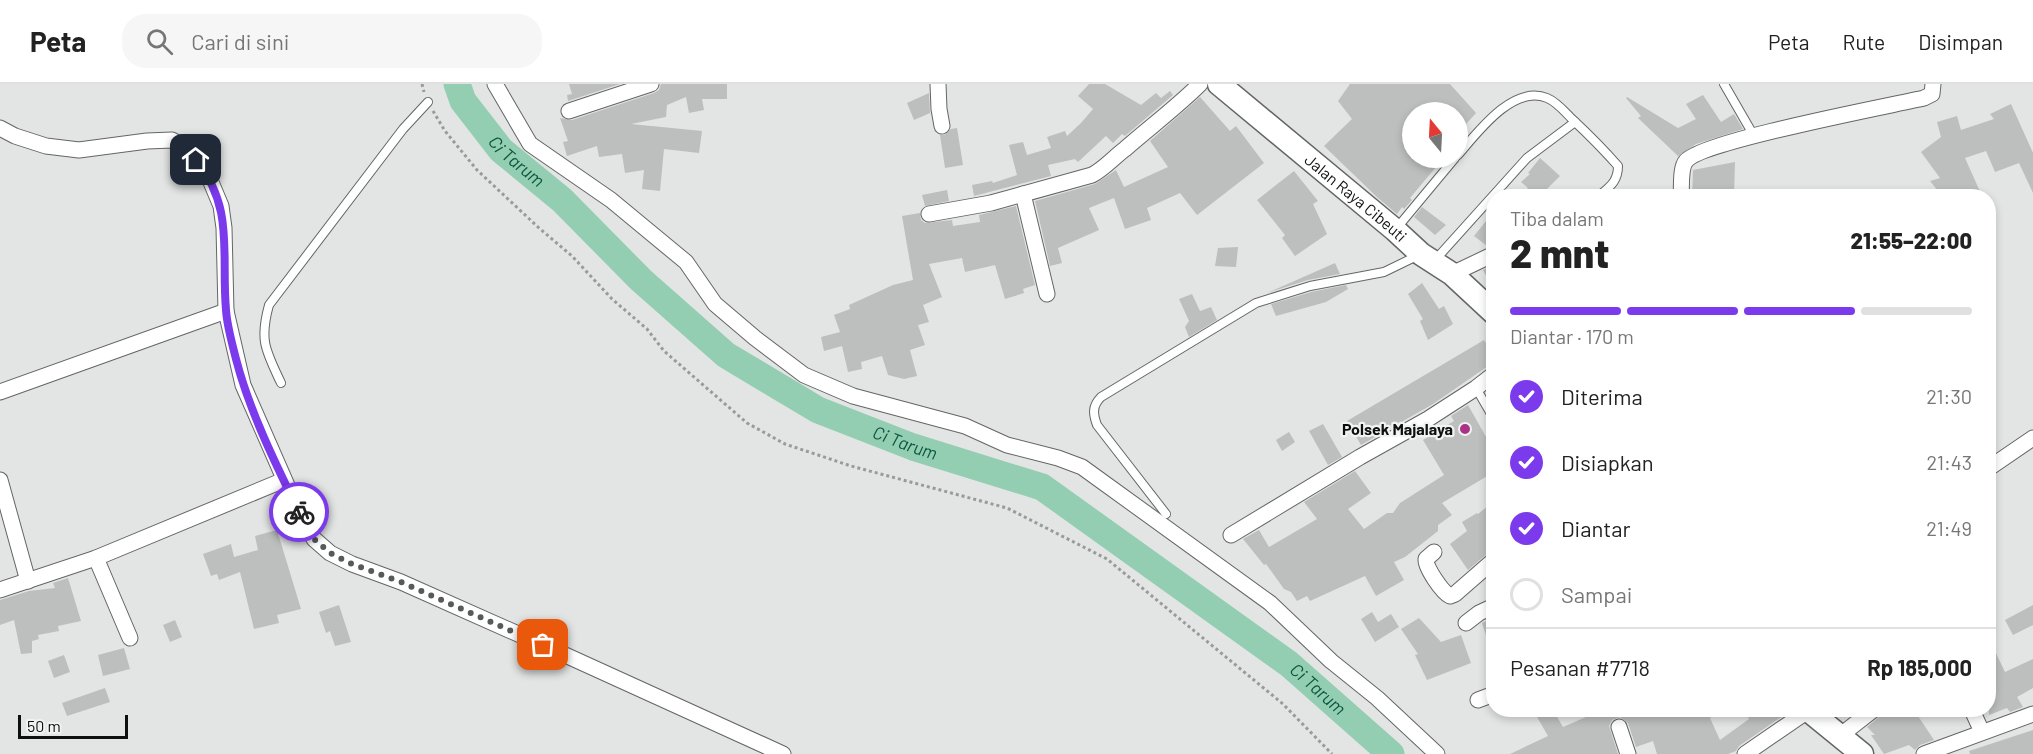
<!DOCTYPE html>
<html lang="id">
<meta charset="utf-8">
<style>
body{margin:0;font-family:Barlow,sans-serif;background:#f6f6f6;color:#222;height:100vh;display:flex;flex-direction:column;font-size:22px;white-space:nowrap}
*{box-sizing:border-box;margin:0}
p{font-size:20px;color:#767676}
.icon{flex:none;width:33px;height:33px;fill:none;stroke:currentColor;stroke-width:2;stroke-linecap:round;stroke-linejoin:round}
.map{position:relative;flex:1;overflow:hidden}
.drawer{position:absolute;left:1486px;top:105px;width:510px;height:528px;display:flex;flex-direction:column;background:#fff;border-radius:24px;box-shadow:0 3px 9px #0003}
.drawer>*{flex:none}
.needle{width:39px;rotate:342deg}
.controls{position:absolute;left:1402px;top:18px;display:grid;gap:12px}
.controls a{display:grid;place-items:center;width:66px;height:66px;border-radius:50%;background:#fff;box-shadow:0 3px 9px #0003;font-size:30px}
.scale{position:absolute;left:18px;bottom:15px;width:110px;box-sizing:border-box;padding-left:6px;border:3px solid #0e0f0f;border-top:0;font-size:16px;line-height:21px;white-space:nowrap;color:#0e0f0f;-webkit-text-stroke:4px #eff3f1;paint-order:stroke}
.pin{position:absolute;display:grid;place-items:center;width:51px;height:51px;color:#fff;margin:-26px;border-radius:12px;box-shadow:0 3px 9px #0006}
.courier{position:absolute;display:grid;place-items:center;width:60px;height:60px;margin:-30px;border:4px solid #7c3aed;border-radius:50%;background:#fff;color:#222;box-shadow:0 2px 8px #0007}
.head em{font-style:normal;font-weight:800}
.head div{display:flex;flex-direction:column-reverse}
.head{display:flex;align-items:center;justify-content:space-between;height:102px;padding:0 24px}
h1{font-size:39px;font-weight:800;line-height:45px}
.bar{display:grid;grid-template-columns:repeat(4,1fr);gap:9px 6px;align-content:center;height:72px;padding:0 24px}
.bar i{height:8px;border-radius:4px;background:#e0e0e0}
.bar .current{background:#7c3aed}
.bar p{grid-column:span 4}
.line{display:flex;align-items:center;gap:15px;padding:0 24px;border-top:2px solid #e0e0e0}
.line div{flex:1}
ol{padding:0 24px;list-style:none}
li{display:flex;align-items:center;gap:18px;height:66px}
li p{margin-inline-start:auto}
li .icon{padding:6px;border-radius:50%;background:#7c3aed;color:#fff;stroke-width:4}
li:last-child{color:#767676}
li i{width:33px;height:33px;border:3px solid #e0e0e0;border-radius:50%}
header{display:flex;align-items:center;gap:36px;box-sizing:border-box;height:84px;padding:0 30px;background:#fff;border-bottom:2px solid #e0e0e0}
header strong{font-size:28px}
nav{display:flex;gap:33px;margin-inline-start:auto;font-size:21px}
.search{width:420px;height:54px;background:#f6f6f6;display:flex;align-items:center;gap:15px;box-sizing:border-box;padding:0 21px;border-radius:24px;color:#767676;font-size:22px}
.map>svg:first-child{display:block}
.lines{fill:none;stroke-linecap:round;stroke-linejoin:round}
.river{stroke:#93ceb2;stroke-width:27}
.building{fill:#bcbfbd}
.lane-casing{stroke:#636664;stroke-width:10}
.street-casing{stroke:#636664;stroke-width:17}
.secondary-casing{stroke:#636664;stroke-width:25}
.path{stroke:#999b9b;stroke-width:3;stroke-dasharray:3 3;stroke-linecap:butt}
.lane{stroke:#fff;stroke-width:8}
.street{stroke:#fff;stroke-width:15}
.secondary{stroke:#fff;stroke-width:22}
.done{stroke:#585a5a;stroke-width:6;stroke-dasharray:0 10.8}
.route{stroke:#7c3aed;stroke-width:8}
.poi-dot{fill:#aa3288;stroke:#eff3f1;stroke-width:2}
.labels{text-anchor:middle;stroke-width:4.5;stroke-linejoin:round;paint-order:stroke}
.street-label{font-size:16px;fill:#0e0f0f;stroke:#eff3f1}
.poi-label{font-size:16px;font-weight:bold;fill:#0e0f0f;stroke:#eff3f1;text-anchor:end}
.water-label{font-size:18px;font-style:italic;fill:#0b573d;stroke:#eff3f1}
</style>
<header>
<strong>Peta</strong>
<div class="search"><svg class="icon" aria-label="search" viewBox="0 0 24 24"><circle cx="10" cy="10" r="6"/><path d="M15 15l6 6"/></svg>Cari di sini</div>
<nav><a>Peta</a><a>Rute</a><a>Disimpan</a></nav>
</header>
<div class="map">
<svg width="2033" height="670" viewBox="0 0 2033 670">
<rect width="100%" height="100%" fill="#e2e5e4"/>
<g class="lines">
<path class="river" id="s1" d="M457 0 463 17 501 66 562 116 641 196 726 271 818 326 913 363 1042 403 1289 580 1391 670"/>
</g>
<g class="building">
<polygon points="569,0 620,0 568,17 567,11 572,10"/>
<polygon points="661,0 727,0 727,15 702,15 704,26 689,29 686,13 667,21 666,33 631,40 702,47 699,69 664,65 660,107 642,105 644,86 625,89 622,70 599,73 597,62 567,72 563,58 568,57 560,34 572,36 654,9 659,6"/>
<polygon points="1089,0 1105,0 1141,21 1156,9 1161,14 1170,7 1173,11 1125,52 1122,50 1113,59 1106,52 1078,78 1075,75 1048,81 1051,92 974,112 972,101 992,97 993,99 1017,91 1009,61 1023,58 1027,71 1051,64 1047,53 1065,47 1067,52 1081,39 1093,25 1078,12"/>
<polygon points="1350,0 1450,0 1476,29 1458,49 1458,28 1413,28 1413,74 1447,74 1436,83 1410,114 1412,116 1404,125 1402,123 1397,130 1378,114 1324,62 1352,35 1338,17"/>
<polygon points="929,9 930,29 914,36 907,19"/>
<polygon points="1703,11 1721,38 1734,30 1743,45 1696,60 1678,72 1638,34 1641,32 1626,14 1627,13 1678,44 1696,35 1686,20"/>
<polygon points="1200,13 1230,47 1236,42 1264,79 1197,131 1180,109 1147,124 1151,136 1125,145 1114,114 1089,124 1099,146 1058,164 1062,179 1050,182 1035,117 1095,100 1116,86 1124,103 1168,83 1150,57"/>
<polygon points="2011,20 2033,69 2033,109 2019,79 1995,88 1986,67 1965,74 1982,112 1942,112 1930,97 1940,94 1921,68 1941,53 1937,38 1957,32 1961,46 1994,35 1990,30"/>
<polygon points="957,44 963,81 945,84 940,51 944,51 951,45"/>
<polygon points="1540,74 1560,92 1540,112 1519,112 1528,104 1521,98 1530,90 1528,89"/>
<polygon points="1735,78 1734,112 1692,112 1693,86"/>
<polygon points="1294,87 1318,117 1313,120 1327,150 1295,172 1282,154 1285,151 1257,116"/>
<polygon points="947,106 949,117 925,122 922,111"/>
<polygon points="1016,122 1035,201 1023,205 1024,209 1005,215 995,181 965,188 962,174 929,180 942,213 923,221 929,238 918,241 925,261 910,266 917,292 904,295 888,291 882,272 861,278 862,285 848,288 842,262 824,267 821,253 840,248 834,231 850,225 849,221 893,201 913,196 902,132 920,129 921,136 925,139 952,136 953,142 980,138 979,131"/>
<polygon points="1422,123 1446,141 1435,151 1414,133"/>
<polygon points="1494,127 1494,160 1487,162 1474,152"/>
<polygon points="1238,163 1236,183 1215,182 1218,164"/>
<polygon points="1335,179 1340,190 1308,196 1267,209"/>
<polygon points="1494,181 1494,206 1483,186"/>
<polygon points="1422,199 1439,225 1444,222 1453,240 1428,256 1420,237 1423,235 1408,210"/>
<polygon points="1346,201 1348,205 1326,218 1276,232 1271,220 1311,208"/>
<polygon points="1192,210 1200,227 1211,223 1217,236 1189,253 1185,243 1189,237 1179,215"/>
<polygon points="1484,256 1494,272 1494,280 1488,282 1433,320 1361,361 1347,337"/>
<polygon points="1468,321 1494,367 1494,388 1442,419 1452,431 1438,441 1438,447 1405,473 1394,478 1404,496 1376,512 1365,492 1310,517 1307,512 1297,517 1291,508 1284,505 1266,480 1264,481 1243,455 1259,446 1269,463 1317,435 1304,418 1355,387 1371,409 1348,425 1364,445 1387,429 1393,429 1400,419 1444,391 1423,356 1454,337 1451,332"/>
<polygon points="1323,340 1342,373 1328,381 1309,347"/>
<polygon points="1289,348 1295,358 1282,367 1276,356"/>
<polygon points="1494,417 1494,466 1488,469 1468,486 1450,460 1467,447 1462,438 1477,429 1478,430"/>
<polygon points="277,446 301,525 277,531 279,539 254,545 240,488 219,496 217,490 211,492 203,470 231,460 234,473 258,466 255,452"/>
<polygon points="68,494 81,537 58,542 59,547 38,551 39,555 32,557 32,569 21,570 14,536 0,541 0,516 29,507 55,504 53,499"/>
<polygon points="339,521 351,558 335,562 330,547 326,549 319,528"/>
<polygon points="2033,521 2033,541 2013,551 2005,536"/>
<polygon points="1372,528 1378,538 1391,530 1399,543 1375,558 1361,535"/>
<polygon points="1494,533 1494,570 1492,570 1482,539"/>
<polygon points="1419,534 1441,558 1461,551 1471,579 1427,596 1415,571 1418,570 1401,545"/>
<polygon points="175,536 182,553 170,558 163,541"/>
<polygon points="1989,555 2005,588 2033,575 2033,604 2017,613 2023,623 2010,628 2007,624 1989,631"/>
<polygon points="124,564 130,585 103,592 98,571"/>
<polygon points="64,571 70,588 54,594 48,577"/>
<polygon points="105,604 110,618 67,632 62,619"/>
<polygon points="1533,626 1553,626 1563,643 1602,626 1720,626 1710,634 1720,656 1749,635 1743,626 1784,626 1787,629 1739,662 1736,667 1728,670 1657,670 1653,657 1636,663 1628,639 1620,633 1612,636 1609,642 1618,670 1510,670 1548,652"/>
<polygon points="1883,626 1914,626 1934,656 1920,661 1915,666 1909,661 1884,670 1871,651 1875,651 1867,643 1879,633"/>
<polygon points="2033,646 2033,670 1970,670 1969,667"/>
</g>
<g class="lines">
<defs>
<g id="lane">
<polyline points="1724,0 1754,52"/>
<path d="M1458 71C1477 49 1513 0 1547 14 1557 18 1565 28 1572 35 1588 50 1604 66 1618 82 1618 98 1609 103 1599 112"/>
<polyline points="1396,145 1455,74"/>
<polyline points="1436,175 1527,74 1575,38"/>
<path d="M281 299C266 267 259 257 269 221L403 45 428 18"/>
<polyline points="1476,304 1494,335"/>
<path d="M1166 430 1097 341C1093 330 1092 322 1101 313L1256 219 1310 202 1384 188 1417 172"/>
</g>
<g id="street">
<polyline points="495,0 530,60 611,116 686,178 715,220 755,254 804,291 853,312 965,342 1007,361 1058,374 1082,383 1270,519 1331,577 1377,614 1437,670"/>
<polyline points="938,0 939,25 942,42"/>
<polyline points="569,27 651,0"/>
<polyline points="0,44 15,52 46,62 79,66 147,57 172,56 183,62 208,91 221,122 224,144 226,227 243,301 300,431 314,455 330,469 352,480 401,498 563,570 783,670"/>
<polyline points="1023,110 1047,210"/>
<path d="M1681 112C1682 103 1680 84 1686 77 1702 57 1889 22 1924 14L1932 10 1933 0"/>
<path d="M929 130 991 119 1092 91C1105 84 1113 74 1125 65 1150 43 1177 23 1200 0"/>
<polyline points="1452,190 1494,170"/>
<polyline points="0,308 226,227"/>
<polyline points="1989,384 2033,354"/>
<polyline points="0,396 28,497"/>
<polyline points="1231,451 1360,373 1428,335 1476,304 1494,290"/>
<path d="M1434 468 1426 475C1425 483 1442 508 1450 512L1455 510 1494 476"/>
<polyline points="96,474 130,554"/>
<polyline points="0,506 96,474 284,396"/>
<polyline points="1466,539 1479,529 1494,522"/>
<polyline points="1478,616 1494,610"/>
<polyline points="1972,626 1982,648"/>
<polyline points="1619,643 1628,670"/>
<polyline points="1841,651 1873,626"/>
<polyline points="1745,670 1809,626"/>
<polyline points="1924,670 2033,630"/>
</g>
<g id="secondary">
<path id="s2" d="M1219 0 1395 146 1421 170 1452 190 1494 229"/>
<polyline points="1808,626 1862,670"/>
</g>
</defs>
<use href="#lane" class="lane-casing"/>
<use href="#street" class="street-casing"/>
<use href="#secondary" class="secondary-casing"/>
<g class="path">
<polyline points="422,0 424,8"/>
<polyline points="433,27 445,47 477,86 539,144 572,172 612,215 647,245 664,267 747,339 785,360 851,382 1007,424 1107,475 1283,620 1332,670"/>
</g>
<use href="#lane" class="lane"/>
<use href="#street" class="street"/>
<use href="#secondary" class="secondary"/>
</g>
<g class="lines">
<polyline class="done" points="299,428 314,455 330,469 352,480 401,498 543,561"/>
<path class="route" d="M196 76C235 124 221 170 226 226 227 242 232 259 236 275 249 326 276 381 299 428"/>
</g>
<circle class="poi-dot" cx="1465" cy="345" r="6"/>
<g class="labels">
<g class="street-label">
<text dy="6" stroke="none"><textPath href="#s2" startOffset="178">Jalan Raya Cibeuti</textPath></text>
</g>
<g class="poi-label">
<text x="1453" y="351">Polsek Majalaya</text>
</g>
<g class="water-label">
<text dy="6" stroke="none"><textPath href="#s1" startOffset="99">Ci Tarum</textPath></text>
<text dy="6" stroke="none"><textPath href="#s1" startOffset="585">Ci Tarum</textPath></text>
<text dy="6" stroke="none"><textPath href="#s1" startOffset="1071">Ci Tarum</textPath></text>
</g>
</g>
</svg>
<div class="controls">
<a><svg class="needle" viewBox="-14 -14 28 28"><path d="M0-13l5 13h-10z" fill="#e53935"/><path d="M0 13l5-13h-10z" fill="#767676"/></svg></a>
</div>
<div class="scale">50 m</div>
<div class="pin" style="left:543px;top:561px;background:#ea580c"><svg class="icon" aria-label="bag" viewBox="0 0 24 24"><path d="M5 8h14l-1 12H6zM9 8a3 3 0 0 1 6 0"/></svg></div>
<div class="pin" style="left:196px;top:76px;background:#1f2937"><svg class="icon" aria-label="home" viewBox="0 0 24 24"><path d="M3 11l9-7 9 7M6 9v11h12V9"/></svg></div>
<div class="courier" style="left:299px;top:428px"><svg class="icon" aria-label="bike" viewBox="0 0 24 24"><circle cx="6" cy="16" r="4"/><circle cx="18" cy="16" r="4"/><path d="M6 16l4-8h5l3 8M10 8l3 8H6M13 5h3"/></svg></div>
<section class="drawer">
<div class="head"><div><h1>2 mnt</h1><p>Tiba dalam</p></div><em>21:55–22:00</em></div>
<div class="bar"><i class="current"></i><i class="current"></i><i class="current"></i><i></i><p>Diantar · 170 m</p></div>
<ol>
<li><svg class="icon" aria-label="check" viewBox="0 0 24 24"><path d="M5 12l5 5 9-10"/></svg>Diterima<p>21:30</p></li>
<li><svg class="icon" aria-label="check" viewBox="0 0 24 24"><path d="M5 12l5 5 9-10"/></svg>Disiapkan<p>21:43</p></li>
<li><svg class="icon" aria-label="check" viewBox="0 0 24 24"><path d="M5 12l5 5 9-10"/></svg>Diantar<p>21:49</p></li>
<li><i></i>Sampai</li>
</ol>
<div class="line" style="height:78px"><div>Pesanan #7718</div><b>Rp 185,000</b></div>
</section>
</div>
